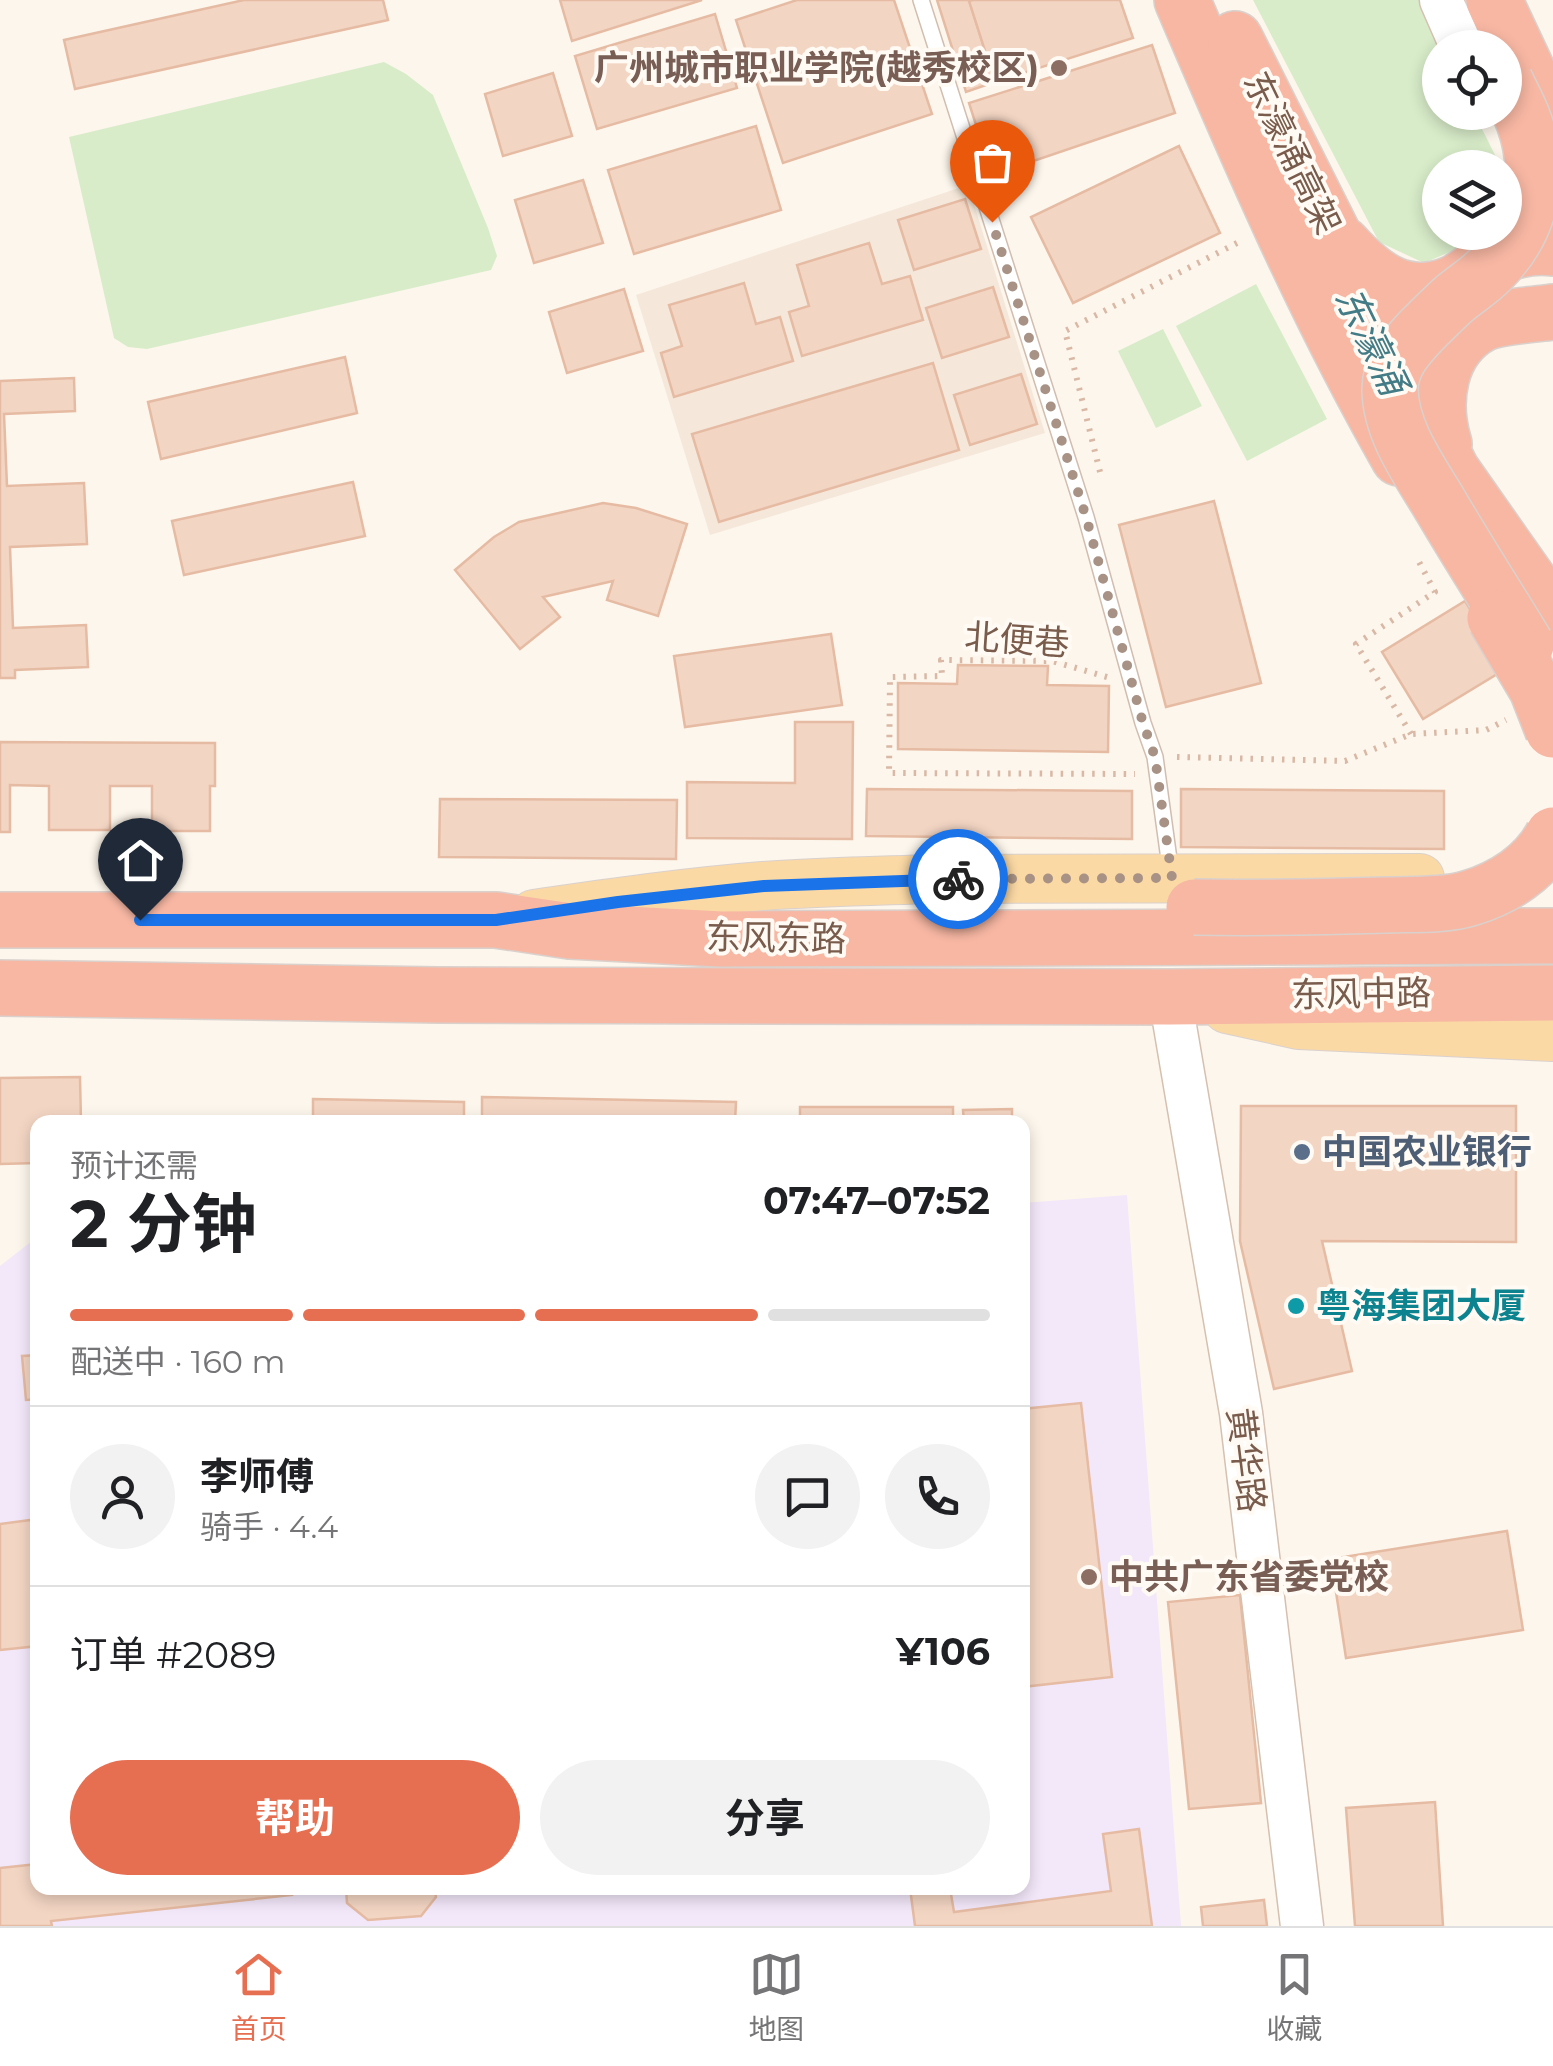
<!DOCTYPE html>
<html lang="zh">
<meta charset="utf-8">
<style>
body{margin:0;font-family:Montserrat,"Noto Sans SC",sans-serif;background:#f2f2f2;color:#202124;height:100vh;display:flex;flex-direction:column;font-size:38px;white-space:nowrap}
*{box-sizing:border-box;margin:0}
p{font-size:32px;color:#757577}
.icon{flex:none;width:55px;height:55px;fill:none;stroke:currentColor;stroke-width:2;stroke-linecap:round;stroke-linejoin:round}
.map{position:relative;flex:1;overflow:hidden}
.side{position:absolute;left:30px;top:1115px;width:1000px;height:780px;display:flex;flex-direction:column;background:#fff;border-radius:20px;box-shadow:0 5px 15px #0003}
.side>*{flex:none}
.tools{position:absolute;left:1422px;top:30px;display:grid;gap:20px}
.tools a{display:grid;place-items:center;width:100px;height:100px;border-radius:50%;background:#fff;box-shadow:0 5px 15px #0003;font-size:50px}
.pin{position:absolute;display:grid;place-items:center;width:85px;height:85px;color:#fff;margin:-102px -42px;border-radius:50% 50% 50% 0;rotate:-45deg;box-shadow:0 0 10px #0007}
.pin .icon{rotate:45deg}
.courier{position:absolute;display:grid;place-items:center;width:100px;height:100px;margin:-50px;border:8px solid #1a73e8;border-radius:50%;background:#fff;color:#222;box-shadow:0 2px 12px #0007}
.head em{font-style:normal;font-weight:700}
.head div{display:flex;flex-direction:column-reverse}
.head{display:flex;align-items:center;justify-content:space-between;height:170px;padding:0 40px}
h1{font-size:65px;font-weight:700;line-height:75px}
.bar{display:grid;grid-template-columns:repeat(4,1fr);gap:15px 10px;align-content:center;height:120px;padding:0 40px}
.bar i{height:12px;border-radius:8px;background:#e0e0e0}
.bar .selected{background:#e76f51}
.bar p{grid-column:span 4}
.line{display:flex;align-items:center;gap:25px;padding:0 40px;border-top:2px solid #e0e0e0}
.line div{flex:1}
.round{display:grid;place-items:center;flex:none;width:105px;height:105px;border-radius:52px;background:#f2f2f2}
.primary-button{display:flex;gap:20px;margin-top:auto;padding:20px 40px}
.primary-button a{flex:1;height:115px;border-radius:60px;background:#e76f51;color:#fff;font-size:40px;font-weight:700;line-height:115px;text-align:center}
.primary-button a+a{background:#f2f2f2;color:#202124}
.tabs{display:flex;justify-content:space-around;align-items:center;height:140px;border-top:2px solid #e0e0e0;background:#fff;font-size:28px;color:#757577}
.tabs a{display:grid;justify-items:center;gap:5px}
.tabs .selected{color:#e76f51}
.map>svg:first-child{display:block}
.residential{fill:#f5e8da}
.education{fill:#f3e8fa}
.green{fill:#d8ecc9}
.building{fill:#f3d5c3;stroke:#e6bba3;stroke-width:2.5}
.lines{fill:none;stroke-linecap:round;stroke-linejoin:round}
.lane-casing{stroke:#d1beb0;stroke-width:18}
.secondary-casing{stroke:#d6c0b0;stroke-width:45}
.primary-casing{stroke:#dad1cd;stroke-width:50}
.highway-casing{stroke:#dad1cd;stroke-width:58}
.path{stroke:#d9b8a5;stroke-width:6;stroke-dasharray:2.5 8;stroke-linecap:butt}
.lane{stroke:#fff;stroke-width:15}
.secondary{stroke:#fff;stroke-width:42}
.primary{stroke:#fbd9a5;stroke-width:48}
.highway{stroke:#f7b7a3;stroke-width:55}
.highway-bridge-casing{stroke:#dad1cd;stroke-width:58;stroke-linecap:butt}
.highway-bridge{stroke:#f7b7a3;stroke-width:55}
.done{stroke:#a89285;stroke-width:10;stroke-dasharray:0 18}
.route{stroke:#1a73e8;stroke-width:12}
.education-dot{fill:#8d6e63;stroke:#fffaf3;stroke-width:4}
.service-dot{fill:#5c6f8a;stroke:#fffaf3;stroke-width:4}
.culture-dot{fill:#0f9aa8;stroke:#fffaf3;stroke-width:4}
.labels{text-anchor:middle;stroke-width:8;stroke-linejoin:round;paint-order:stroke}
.education-label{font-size:35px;font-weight:bold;fill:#785e54;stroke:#fffaf3;text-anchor:end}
.street-label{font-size:35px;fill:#7a5c4d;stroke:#fffaf3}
.service-label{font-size:35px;font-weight:bold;fill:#4e5e75;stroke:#fffaf3;text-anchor:start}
.culture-label{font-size:35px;font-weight:bold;fill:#0d838f;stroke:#fffaf3;text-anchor:start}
.water-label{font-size:38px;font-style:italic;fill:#437c86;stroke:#fffaf3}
</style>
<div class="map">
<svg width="1553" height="1926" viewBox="0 0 1553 1926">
<rect width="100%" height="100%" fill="#fdf6ec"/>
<polygon class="residential" points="968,185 1045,433 710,535 636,295"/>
<polygon class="education" points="1127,1195 1181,1926 0,1926 0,1266 37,1237 38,1888 1022,1888 1023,1203"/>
<g class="green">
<polygon points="1253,0 1420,0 1443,47 1440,48 1440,112 1474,113 1501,167 1440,168 1440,232 1480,233 1471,243 1424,263 1379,242"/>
<polygon points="384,62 406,74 433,95 488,228 497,256 491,270 147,349 128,347 114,338 69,137"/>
<polygon points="1256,284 1327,419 1247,461 1176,326"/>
<polygon points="1163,329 1202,406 1156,428 1118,351"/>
</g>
<g class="building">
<polygon points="244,0 383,0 388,20 75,89 64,40"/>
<polygon points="560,0 702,0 572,41"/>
<polygon points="797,0 894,0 932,114 783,163 736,20"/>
<polygon points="937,0 969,0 995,82 966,92"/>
<polygon points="973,0 1120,0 1133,38 995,82 969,1"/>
<polygon points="715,14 737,88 597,129 575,56"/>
<polygon points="1152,45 1175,113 992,175 969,103"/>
<polygon points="553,73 572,136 503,156 485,94"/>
<polygon points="756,126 781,210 634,254 608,170"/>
<polygon points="1179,146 1220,233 1073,303 1031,217"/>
<polygon points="583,180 603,243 534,263 515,200"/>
<polygon points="965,199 981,249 914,270 898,220"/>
<polygon points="869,243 882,284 910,276 923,320 802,356 789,312 809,306 797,265"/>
<polygon points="744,283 756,324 780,317 793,361 674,397 661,353 682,346 669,305"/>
<polygon points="993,287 1009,337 942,358 926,308"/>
<polygon points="624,289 643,351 567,373 549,312"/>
<polygon points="345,357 357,413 161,459 148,402"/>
<polygon points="933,363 959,450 719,522 692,434"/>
<polygon points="1021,374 1037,424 970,445 954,395"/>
<polygon points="74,378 75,411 4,414 7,486 84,483 87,544 10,547 13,628 86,625 88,667 15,670 15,678 0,678 0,381"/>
<polygon points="353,482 365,536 184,575 172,521"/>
<polygon points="1214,501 1261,683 1166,707 1119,525"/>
<polygon points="603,503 636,508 687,524 658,616 607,600 613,581 543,597 560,617 520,649 455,570 494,537 519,522"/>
<polygon points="1465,601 1507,668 1423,719 1382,652"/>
<polygon points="831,634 842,705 685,727 674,656"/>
<polygon points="958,665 1048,666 1047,685 1109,686 1108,752 898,749 898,683 957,684"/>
<polygon points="795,722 853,722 852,839 687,838 687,782 795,783"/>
<polygon points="0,742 215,743 215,786 210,786 210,831 152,831 152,786 110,786 110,830 49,830 49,786 10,785 10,832 0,832"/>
<polygon points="867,789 1132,791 1132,839 866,836"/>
<polygon points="1181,789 1444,791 1444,849 1181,847"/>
<polygon points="440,799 677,800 676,859 439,857"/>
<polygon points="80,1077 81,1122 36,1123 37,1163 0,1164 0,1078"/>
<polygon points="482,1097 736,1102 735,1122 482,1122"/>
<polygon points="313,1099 464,1102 464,1122 313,1122"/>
<polygon points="1241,1106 1516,1106 1516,1242 1322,1241 1352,1371 1274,1389 1240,1241"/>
<rect x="800" y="1107" width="153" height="15"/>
<polygon points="1012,1109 1012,1122 964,1122 963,1110"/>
<polygon points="38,1355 38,1399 26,1400 22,1356"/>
<polygon points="1081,1403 1112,1677 1022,1687 1022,1409"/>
<polygon points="38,1519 38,1646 0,1650 0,1524"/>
<polygon points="1507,1531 1523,1630 1346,1658 1331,1559"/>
<polygon points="1240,1595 1261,1803 1189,1809 1168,1602"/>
<polygon points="1435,1802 1443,1926 1355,1926 1346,1808"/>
<polygon points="1139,1829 1152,1926 915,1926 910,1888 950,1888 954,1912 1111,1891 1103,1834"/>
<polygon points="38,1864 38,1888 291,1888 292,1895 51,1921 52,1926 0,1926 0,1868"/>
<polygon points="346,1888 434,1888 436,1897 421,1916 368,1920 347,1903"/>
<polygon points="1264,1900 1267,1926 1203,1926 1201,1907"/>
</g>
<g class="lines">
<defs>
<polyline id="lane" points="921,0 1086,517 1143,723 1155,757 1171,874"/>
<g id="secondary">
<polyline points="1441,0 1462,48"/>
<polyline points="1170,997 1241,1413 1302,1926"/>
</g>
<g id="primary">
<path d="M534 914C610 903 687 892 763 886 820 882 876 881 933 879L1420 878"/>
<polyline points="1227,1009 1299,1025 1553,1037"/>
</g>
<g id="highway">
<path d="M1182 0C1248 155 1315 311 1399 458"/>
<polyline points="1494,0 1553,126"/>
<polyline points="1235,39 1452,471 1553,615"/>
<path d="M1343 245C1373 278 1405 303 1452 284 1464 279 1474 269 1485 263 1506 252 1530 245 1553 248"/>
<path d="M1444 444C1431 401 1438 347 1482 324 1499 316 1533 315 1553 312"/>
<polyline points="0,920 496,920 570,931 721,939 1553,936"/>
<polyline points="0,988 438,995 1170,997 1553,993"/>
</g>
</defs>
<use href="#lane" class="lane-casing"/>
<use href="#secondary" class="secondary-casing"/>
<use href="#primary" class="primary-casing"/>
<use href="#highway" class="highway-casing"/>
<g class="path">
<polyline points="1100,472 1065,331 1241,241"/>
<polyline points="1107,677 1052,661 941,660 942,676 890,677 889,773 1135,774"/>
<polyline points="1411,734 1356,644 1435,592 1418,560"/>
<polyline points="1177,757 1345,761 1411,734 1486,730 1506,720"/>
</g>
<use href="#lane" class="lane"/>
<use href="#secondary" class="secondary"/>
<use href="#primary" class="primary"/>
<use href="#highway" class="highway"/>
<defs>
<g id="highway-bridge">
<path d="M1505 81C1511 94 1519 108 1524 122 1544 177 1530 230 1490 270 1479 281 1466 289 1454 299 1443 309 1432 320 1421 331 1405 348 1390 365 1390 390 1391 433 1421 472 1442 508 1469 554 1498 599 1526 645"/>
<polyline points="1495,618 1537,689 1553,730"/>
<path d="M1194 907C1258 908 1322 907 1386 905 1413 904 1444 906 1470 898 1503 888 1537 867 1553 835"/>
</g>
</defs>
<use href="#highway-bridge" class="highway-bridge-casing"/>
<use href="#highway-bridge" class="highway-bridge"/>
</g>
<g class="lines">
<polyline class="done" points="958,879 1172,878 1155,757 1143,723 1086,517 992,222"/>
<polyline class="route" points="140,920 496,920 618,902 764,886 958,879"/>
</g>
<g class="education-dot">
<circle cx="1059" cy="68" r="10"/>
<circle cx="1089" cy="1577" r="10"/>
</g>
<circle class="service-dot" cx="1302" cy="1152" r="10"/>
<circle class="culture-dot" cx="1296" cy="1306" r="10"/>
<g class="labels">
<g class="education-label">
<text x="1039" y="80">广州城市职业学院(越秀校区)</text>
<text x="1109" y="1589" text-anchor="start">中共广东省委党校</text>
</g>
<g class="street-label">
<text transform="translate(1292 153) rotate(64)" y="12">东濠涌高架</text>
<text transform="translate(1017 640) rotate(4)" y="12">北便巷</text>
<text transform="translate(776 938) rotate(1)" y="12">东风东路</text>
<text transform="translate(1361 994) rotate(-1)" y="12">东风中路</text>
<text transform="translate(1246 1460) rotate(83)" y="12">黄华路</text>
</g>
<g class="service-label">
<text x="1322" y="1164">中国农业银行</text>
</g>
<g class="culture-label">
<text x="1316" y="1318">粤海集团大厦</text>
</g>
<g class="water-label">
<text transform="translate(1371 341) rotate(64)" y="13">东濠涌</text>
</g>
</g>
</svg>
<div class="tools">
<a><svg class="icon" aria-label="locate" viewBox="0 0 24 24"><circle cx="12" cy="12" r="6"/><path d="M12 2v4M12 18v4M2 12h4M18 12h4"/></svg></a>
<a><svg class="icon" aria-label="layers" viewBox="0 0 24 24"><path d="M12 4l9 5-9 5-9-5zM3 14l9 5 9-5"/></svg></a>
</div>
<div class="pin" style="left:992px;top:222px;background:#ea580c"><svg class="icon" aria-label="bag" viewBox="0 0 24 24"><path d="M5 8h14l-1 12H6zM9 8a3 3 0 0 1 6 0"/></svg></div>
<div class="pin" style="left:140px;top:920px;background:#1f2937"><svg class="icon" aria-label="home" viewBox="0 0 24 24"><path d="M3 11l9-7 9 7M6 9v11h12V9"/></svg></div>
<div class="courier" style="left:958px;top:879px"><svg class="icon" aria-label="bike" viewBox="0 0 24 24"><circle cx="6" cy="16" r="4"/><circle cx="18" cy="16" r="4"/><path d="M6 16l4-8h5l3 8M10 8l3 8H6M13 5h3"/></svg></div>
<section class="side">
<div class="head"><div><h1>2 分钟</h1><p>预计还需</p></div><em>07:47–07:52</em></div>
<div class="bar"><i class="selected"></i><i class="selected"></i><i class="selected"></i><i></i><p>配送中 · 160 m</p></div>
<div class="line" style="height:180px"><a class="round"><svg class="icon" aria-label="person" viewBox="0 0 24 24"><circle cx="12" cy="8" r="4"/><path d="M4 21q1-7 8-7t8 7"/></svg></a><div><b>李师傅</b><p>骑手 · 4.4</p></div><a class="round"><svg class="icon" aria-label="chat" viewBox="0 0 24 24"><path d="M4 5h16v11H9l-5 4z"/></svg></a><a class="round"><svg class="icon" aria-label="phone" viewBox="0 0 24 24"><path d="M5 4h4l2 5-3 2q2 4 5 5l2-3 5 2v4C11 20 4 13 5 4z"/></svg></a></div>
<div class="line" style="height:130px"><div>订单 #2089</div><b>¥106</b></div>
<div class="primary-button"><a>帮助</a><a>分享</a></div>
</section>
</div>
<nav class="tabs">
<a class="selected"><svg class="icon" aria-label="home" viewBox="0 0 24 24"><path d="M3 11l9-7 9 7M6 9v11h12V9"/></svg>首页</a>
<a><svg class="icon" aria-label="map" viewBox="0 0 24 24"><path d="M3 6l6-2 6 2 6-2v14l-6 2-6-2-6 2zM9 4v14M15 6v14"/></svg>地图</a>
<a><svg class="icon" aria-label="saved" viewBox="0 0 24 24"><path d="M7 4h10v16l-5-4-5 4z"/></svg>收藏</a>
</nav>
